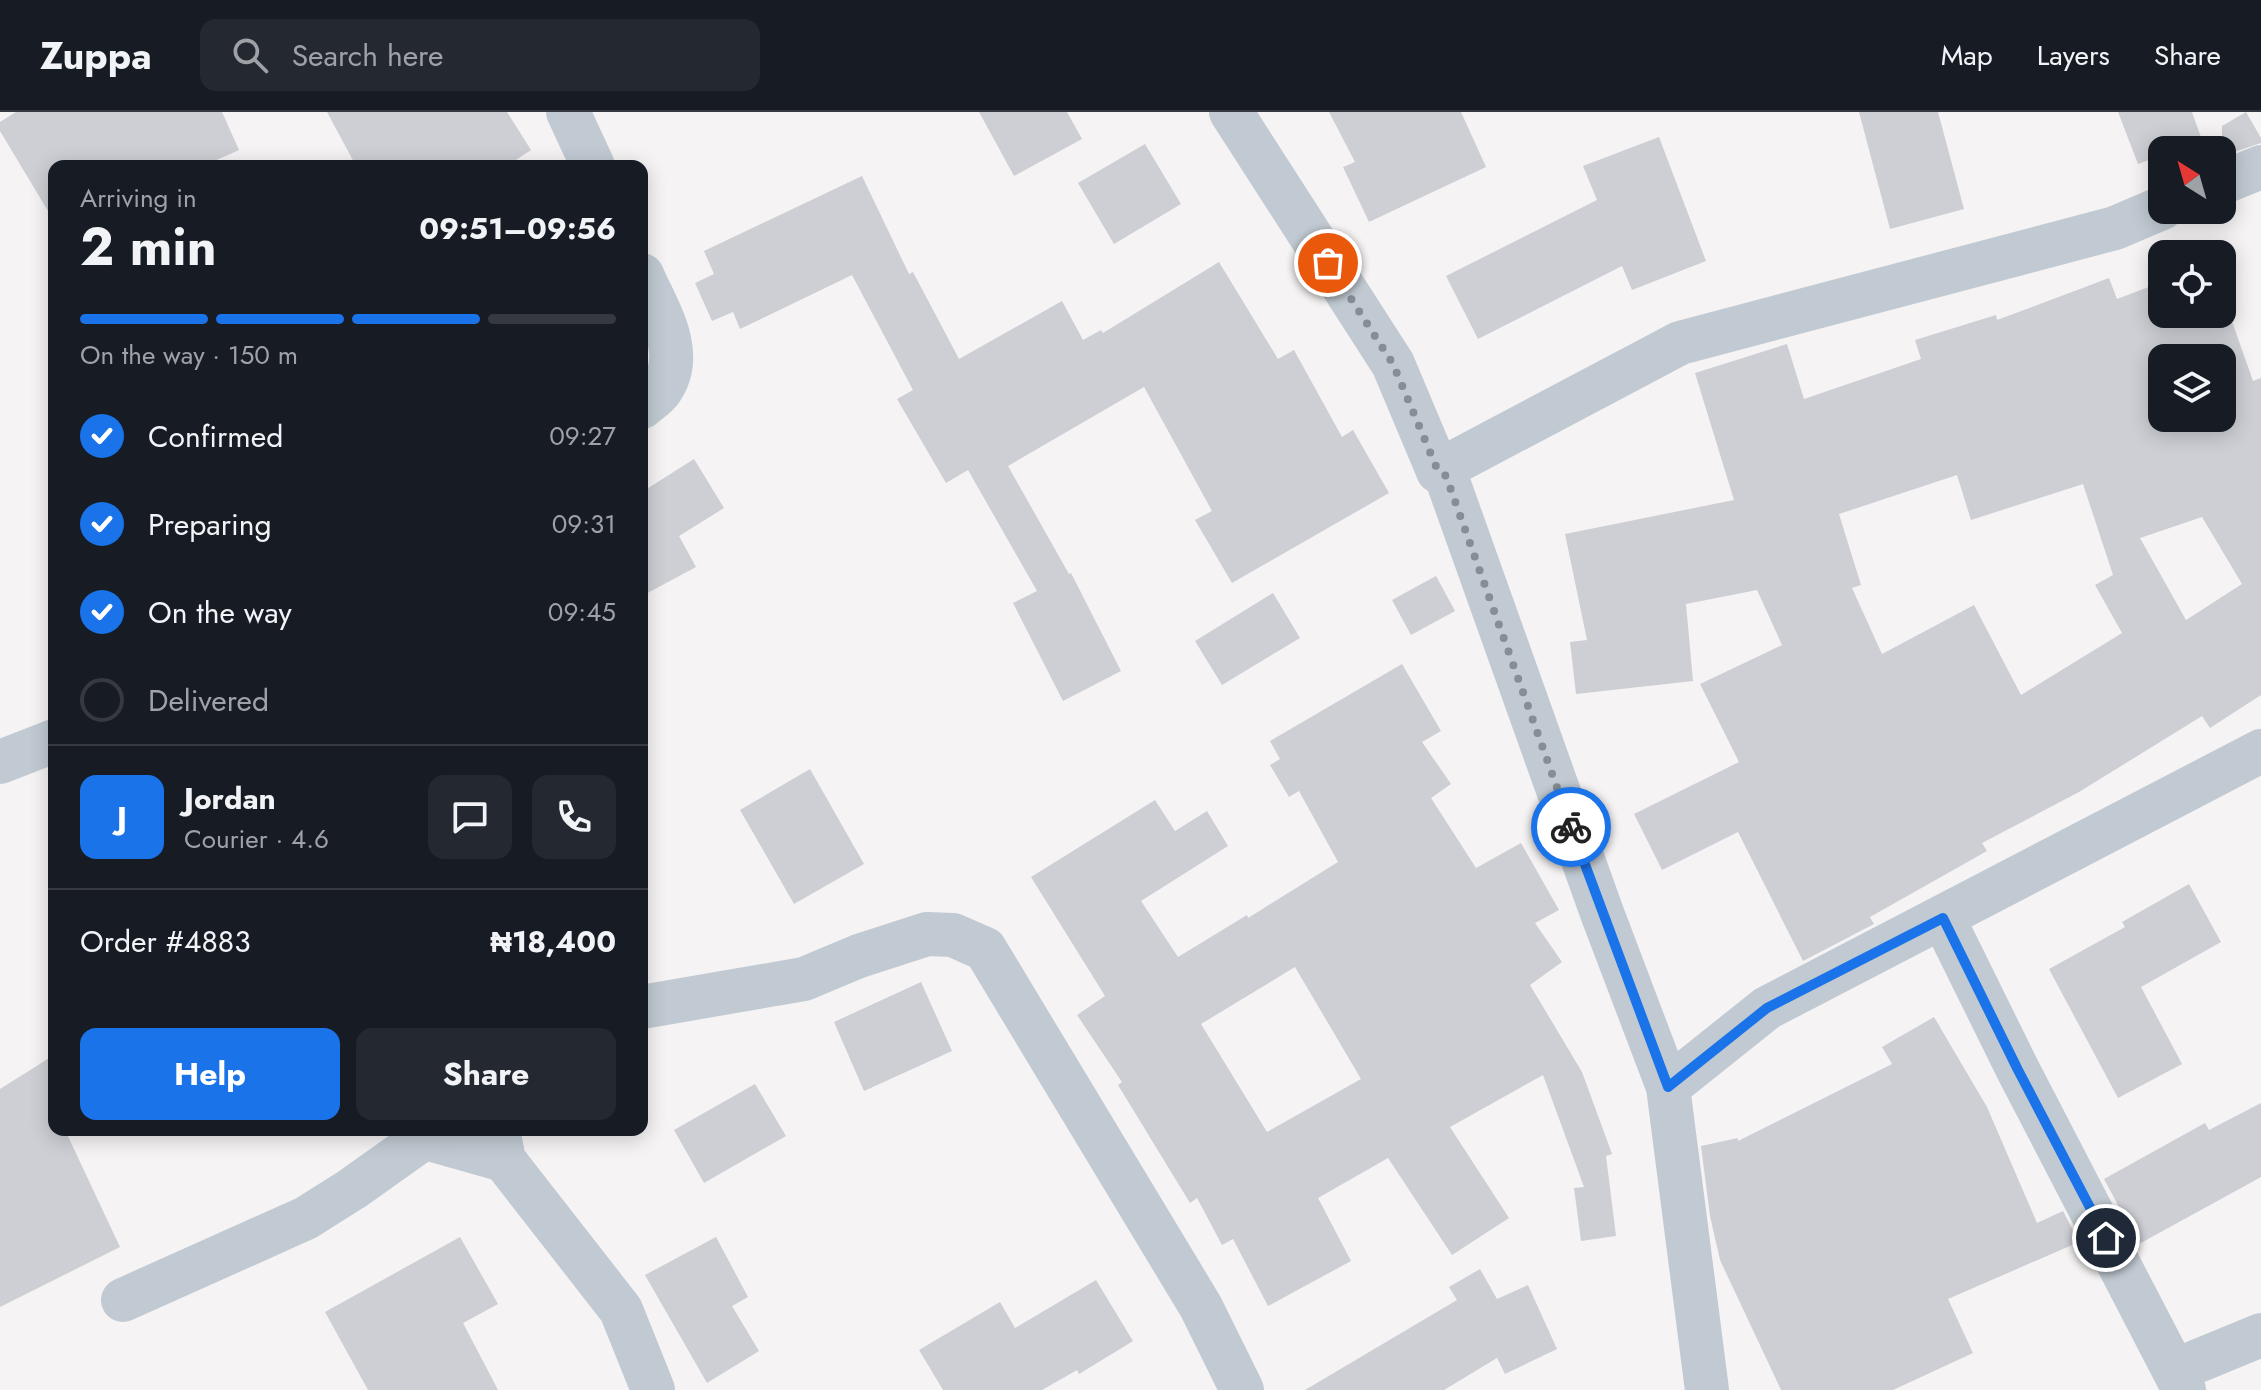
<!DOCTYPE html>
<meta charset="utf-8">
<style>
body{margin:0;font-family:Jost,sans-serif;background:#242831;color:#f1f3f6;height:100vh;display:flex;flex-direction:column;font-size:30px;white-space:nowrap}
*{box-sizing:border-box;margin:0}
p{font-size:26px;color:#9ea1a6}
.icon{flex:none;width:44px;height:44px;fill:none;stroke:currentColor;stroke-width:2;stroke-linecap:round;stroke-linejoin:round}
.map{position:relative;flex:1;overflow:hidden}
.sheet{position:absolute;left:48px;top:48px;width:600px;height:976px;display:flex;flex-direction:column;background:#171b24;border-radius:16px;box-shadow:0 4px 20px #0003}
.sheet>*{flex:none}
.needle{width:52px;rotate:323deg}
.buttons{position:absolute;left:2148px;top:24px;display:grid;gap:16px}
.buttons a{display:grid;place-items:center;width:88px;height:88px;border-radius:16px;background:#171b24;box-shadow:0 4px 20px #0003;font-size:40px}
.pin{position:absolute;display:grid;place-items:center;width:68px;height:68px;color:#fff;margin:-34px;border:4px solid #fff;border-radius:50%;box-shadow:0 2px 8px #0007}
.courier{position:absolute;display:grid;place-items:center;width:80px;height:80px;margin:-40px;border:6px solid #1a73e8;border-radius:50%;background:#fff;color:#222;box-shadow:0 2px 10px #0007}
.summary em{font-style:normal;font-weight:700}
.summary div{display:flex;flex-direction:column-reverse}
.summary{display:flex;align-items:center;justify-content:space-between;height:136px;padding:0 32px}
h1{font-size:52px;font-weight:700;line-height:60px}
.bar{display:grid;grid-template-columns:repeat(4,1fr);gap:12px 8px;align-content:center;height:96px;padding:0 32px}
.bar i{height:10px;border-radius:6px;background:#363941}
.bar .active{background:#1a73e8}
.bar p{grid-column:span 4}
.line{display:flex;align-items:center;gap:20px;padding:0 32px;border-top:2px solid #363941}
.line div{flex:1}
.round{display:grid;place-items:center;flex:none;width:84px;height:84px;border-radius:16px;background:#242831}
ol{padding:0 32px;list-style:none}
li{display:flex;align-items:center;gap:24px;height:88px}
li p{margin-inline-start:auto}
li .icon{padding:8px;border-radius:50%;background:#1a73e8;color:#fff;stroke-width:4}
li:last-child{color:#9ea1a6}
li i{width:44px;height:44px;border:4px solid #363941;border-radius:50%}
.button{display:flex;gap:16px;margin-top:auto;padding:16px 32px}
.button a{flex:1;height:92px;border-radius:16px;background:#1a73e8;color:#fff;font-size:32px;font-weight:700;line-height:92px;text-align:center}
.button a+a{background:#242831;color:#f1f3f6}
header{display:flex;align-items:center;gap:48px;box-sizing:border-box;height:112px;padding:0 40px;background:#171b24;border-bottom:2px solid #363941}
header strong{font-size:38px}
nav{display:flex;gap:44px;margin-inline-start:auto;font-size:28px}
.search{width:560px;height:72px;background:#242831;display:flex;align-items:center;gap:20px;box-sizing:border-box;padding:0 28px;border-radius:16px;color:#9ea1a6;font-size:30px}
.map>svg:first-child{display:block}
.building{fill:#cdcfd5;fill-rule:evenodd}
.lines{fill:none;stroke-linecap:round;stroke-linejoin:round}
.minor{stroke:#c1cad2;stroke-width:44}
.done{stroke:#868d94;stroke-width:8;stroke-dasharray:0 14.4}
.route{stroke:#1a73e8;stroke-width:10}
</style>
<header>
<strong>Zuppa</strong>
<div class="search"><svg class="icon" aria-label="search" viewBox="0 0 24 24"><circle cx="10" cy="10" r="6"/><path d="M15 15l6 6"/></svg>Search here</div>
<nav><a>Map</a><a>Layers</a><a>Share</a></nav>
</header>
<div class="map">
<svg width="2261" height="1278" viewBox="0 0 2261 1278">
<rect width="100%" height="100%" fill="#f5f3f3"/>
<g class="building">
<polygon points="16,0 222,0 239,38 203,54 54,54 54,109 0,19 0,10"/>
<polygon points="327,0 507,0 531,38 507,54 356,54"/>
<polygon points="979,0 1067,0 1082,27 1014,64"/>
<polygon points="1329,0 1461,0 1486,55 1369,110 1343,55 1355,50"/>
<polygon points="1859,0 1938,0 1964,97 1890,117"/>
<polygon points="2118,0 2192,0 2202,28 2175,38 2162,38 2162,43 2138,52"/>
<polygon points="2246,0 2261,26 2261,31 2222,44 2222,14"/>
<polygon points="1659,25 1706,149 1632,178 1622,154 1478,227 1446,164 1597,88 1583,54"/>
<polygon points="1145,32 1181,92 1114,132 1078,71"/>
<polygon points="862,64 909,162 913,160 959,247 1062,189 1083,228 1101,218 1103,221 1219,150 1278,247 1294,238 1342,325 1353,318 1389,381 1232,471 1195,408 1212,399 1144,275 1008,354 1069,462 1071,461 1121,559 1063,589 1013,491 1037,479 968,358 946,371 897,287 913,278 852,163 740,217 733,200 712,209 695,171 714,162 704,139"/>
<path d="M2109 166 2117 187 2162 170V202H2222V181L2253 269 2261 266V583L2210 616 2202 604 2079 680 1982 731 1987 739 1870 805 1874 812 1803 849 1738 720 1662 758 1634 702 1739 650 1700 572 1782 533 1757 478 1686 492 1693 569 1576 582 1570 530 1587 528 1565 422 1734 388 1695 261 1787 232 1804 287 1921 247 1915 228 1996 203 1997 208ZM2162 246H2222V306H2162ZM1957 363 1971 408 2083 372 2113 463 2095 473 2122 521 2021 583 1974 493 1882 542 1852 476 1861 473 1839 402ZM2202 405 2242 472 2186 508 2140 426Z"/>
<polygon points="694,347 724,396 679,424 696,455 642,484 642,380"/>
<polygon points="1436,464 1455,499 1411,523 1392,488"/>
<polygon points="1273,481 1300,526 1222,573 1195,529"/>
<path d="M1402 552 1441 619 1422 630 1451 672 1431 686 1476 756 1521 731 1559 798 1535 811 1562 850 1530 873 1582 960 1612 1042 1606 1044 1616 1124 1581 1129 1574 1076 1584 1075 1543 963 1450 1015 1509 1106 1452 1143 1388 1046 1318 1086 1351 1149 1268 1194 1233 1127 1222 1133 1197 1086 1190 1091 1118 973 1122 970 1077 903 1105 884 1031 765 1155 688 1175 719 1207 699 1228 734 1141 789 1178 845 1247 803 1248 806 1338 750 1299 679 1289 685 1270 653 1280 647 1270 629ZM1295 855 1361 967 1267 1020 1201 912Z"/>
<polygon points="810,657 864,752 794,792 740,698"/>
<polygon points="2189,772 2221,830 2141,875 2182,952 2118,986 2049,857 2125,815 2122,810"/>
<polygon points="921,870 952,939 864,979 834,910"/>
<polygon points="1934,905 1987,995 2037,1111 2063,1099 2079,1130 1948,1187 1973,1241 1893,1278 1781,1278 1720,1148 1710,1104 1701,1034 1738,1026 1738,1029 1892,952 1882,935"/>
<polygon points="54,943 54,1018 65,1018 120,1135 0,1195 0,977"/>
<polygon points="755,972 786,1024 704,1071 674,1018"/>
<polygon points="2261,991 2261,1065 2139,1132 2104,1067 2205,1011 2209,1018"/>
<polygon points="460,1125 498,1192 463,1211 498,1278 368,1278 325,1200"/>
<polygon points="716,1125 748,1185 732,1194 759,1239 707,1271 645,1163"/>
<polygon points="1480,1157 1497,1187 1528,1173 1557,1237 1505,1262 1497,1246 1444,1278 1305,1278 1457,1188 1449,1175"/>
<polygon points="1096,1168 1133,1229 1079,1262 1077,1258 1042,1278 943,1278 919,1238 1000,1190 1015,1216"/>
</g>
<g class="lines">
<g class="minor">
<polyline points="568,0 593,54"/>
<polyline points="1231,0 1393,252 1438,359 1446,364 1602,801 1668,975 1707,1278"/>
<polyline points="2222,71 2261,55"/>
<path d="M642 163C657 197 687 241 661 278 657 284 648 290 642 295"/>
<polyline points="1438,359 1680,231 2115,116 2162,96"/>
<polyline points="0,650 54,629"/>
<polyline points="1943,806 2018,958 2184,1278"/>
<polyline points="642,895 804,867 859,844 927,822 953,823 985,837 1201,1195 1242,1278"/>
<polyline points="1668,975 1767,896 2261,639"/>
<polyline points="498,1018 504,1048 621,1198 653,1278"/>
<polyline points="426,1026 504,1048"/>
<polyline points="123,1188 306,1106 352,1077 435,1018"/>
<polyline points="2176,1258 2261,1223"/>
</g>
</g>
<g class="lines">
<polyline class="done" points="1328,151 1393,252 1438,359 1446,364 1571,715"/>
<polyline class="route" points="1571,715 1668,975 1767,896 1943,806 2018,958 2106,1126"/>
</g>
</svg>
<div class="buttons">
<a><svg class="needle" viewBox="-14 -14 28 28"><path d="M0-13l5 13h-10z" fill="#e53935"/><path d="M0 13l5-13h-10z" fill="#9ea1a6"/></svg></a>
<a><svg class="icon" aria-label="locate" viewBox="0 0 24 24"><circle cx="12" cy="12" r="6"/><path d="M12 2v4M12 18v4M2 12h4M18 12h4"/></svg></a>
<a><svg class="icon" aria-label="layers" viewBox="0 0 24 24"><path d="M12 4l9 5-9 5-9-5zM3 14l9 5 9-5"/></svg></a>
</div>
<div class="pin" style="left:1328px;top:151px;background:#ea580c"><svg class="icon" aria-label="bag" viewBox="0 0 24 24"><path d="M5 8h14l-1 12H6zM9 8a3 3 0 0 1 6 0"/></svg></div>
<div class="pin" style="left:2106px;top:1126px;background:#1f2937"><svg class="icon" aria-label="home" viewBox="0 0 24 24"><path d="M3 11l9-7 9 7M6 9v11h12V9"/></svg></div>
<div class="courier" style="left:1571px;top:715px"><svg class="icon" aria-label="bike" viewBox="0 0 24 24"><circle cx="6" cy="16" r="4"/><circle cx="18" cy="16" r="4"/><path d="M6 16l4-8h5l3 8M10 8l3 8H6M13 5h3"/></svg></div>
<section class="sheet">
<div class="summary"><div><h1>2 min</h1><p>Arriving in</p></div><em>09:51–09:56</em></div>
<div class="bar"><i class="active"></i><i class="active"></i><i class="active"></i><i></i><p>On the way · 150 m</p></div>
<ol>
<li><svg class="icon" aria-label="check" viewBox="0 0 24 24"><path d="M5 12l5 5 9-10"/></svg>Confirmed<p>09:27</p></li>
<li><svg class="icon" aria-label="check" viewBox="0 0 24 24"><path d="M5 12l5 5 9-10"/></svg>Preparing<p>09:31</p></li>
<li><svg class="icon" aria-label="check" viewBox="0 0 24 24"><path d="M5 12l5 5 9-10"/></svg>On the way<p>09:45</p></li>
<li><i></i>Delivered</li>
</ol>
<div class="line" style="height:144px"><b class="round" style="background:#1a73e8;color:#fff">J</b><div><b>Jordan</b><p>Courier · 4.6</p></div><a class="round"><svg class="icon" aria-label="chat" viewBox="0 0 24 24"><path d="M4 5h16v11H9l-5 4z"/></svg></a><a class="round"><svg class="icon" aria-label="phone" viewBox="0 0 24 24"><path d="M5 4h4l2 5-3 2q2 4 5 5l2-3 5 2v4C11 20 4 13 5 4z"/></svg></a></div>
<div class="line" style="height:104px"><div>Order #4883</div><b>₦18,400</b></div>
<div class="button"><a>Help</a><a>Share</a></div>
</section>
</div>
